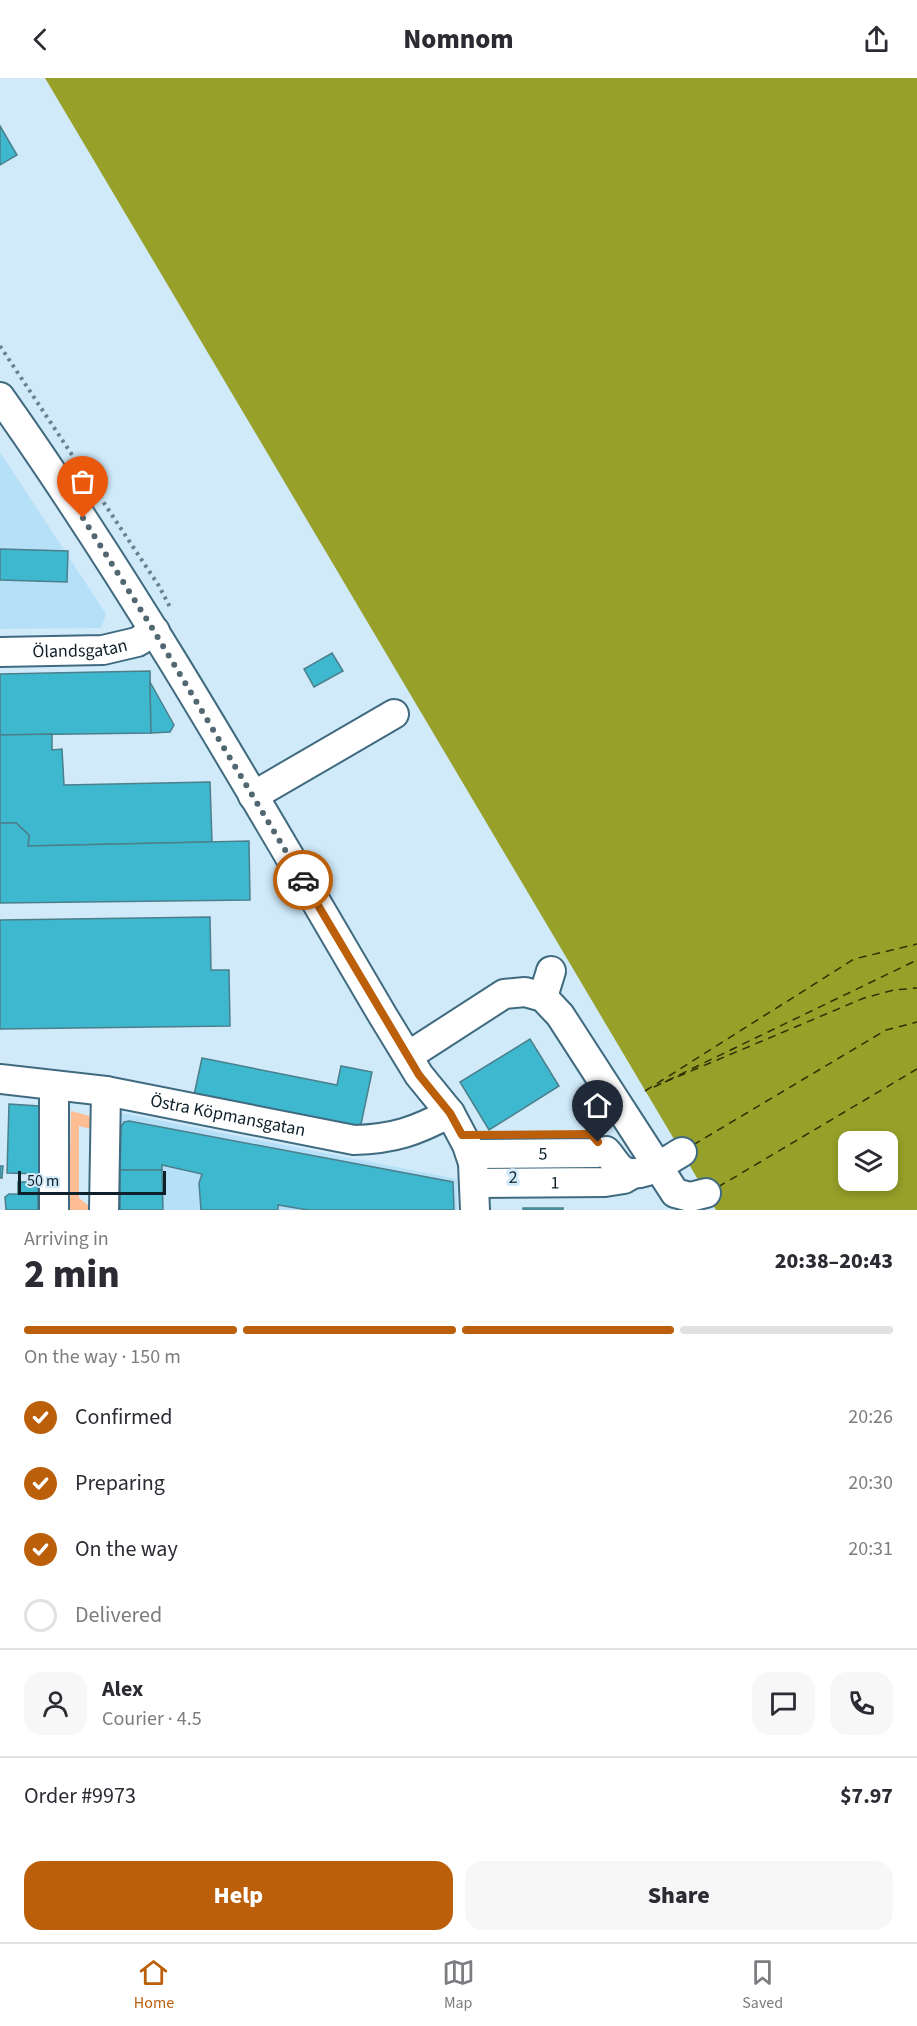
<!DOCTYPE html>
<meta charset="utf-8">
<style>
body{margin:0;font-family:"Source Sans 3",sans-serif;background:#f7f7f7;color:#2b2b33;height:100vh;display:flex;flex-direction:column;font-size:22px;white-space:nowrap}
*{box-sizing:border-box;margin:0}
p{font-size:20px;color:#7c7c81}
.icon{flex:none;width:33px;height:33px;fill:none;stroke:currentColor;stroke-width:2;stroke-linecap:round;stroke-linejoin:round}
.map{position:relative;height:1132px;overflow:hidden}
.details{display:flex;flex-direction:column;background:#fff;flex:1}
.details>*{flex:none}
.fabs{position:absolute;left:838px;top:1053px;display:grid;gap:12px}
.fabs a{display:grid;place-items:center;width:60px;height:60px;border-radius:12px;background:#fff;box-shadow:0 3px 9px #0003;font-size:30px}
.scale{position:absolute;left:18px;bottom:15px;width:148px;box-sizing:border-box;padding-left:6px;border:3px solid #0e2029;border-top:0;font-size:16px;line-height:21px;white-space:nowrap;color:#0e2029;-webkit-text-stroke:4px #d0eafa;paint-order:stroke}
.pin{position:absolute;display:grid;place-items:center;width:51px;height:51px;color:#fff;margin:-62px -26px;border-radius:50% 50% 50% 0;rotate:-45deg;box-shadow:0 0 6px #0007}
.pin .icon{rotate:45deg}
.courier{position:absolute;display:grid;place-items:center;width:60px;height:60px;margin:-30px;border:4px solid #bb5f0b;border-radius:50%;background:#fff;color:#222;box-shadow:0 2px 8px #0007}
.headline em{font-style:normal;font-weight:800}
.headline div{display:flex;flex-direction:column-reverse}
.headline{display:flex;align-items:center;justify-content:space-between;height:102px;padding:0 24px}
h1{font-size:39px;font-weight:800;line-height:45px}
.bar{display:grid;grid-template-columns:repeat(4,1fr);gap:9px 6px;align-content:center;height:72px;padding:0 24px}
.bar i{height:8px;border-radius:4px;background:#e1e1e2}
.bar .selected{background:#bb5f0b}
.bar p{grid-column:span 4}
.line{display:flex;align-items:center;gap:15px;padding:0 24px;border-top:2px solid #e1e1e2}
.line div{flex:1}
.round{display:grid;place-items:center;flex:none;width:63px;height:63px;border-radius:18px;background:#f7f7f7}
ol{padding:0 24px;list-style:none}
li{display:flex;align-items:center;gap:18px;height:66px}
li p{margin-inline-start:auto}
li .icon{padding:6px;border-radius:50%;background:#bb5f0b;color:#fff;stroke-width:4}
li:last-child{color:#7c7c81}
li i{width:33px;height:33px;border:3px solid #e1e1e2;border-radius:50%}
.action{display:flex;gap:12px;margin-top:auto;padding:12px 24px}
.action a{flex:1;height:69px;border-radius:18px;background:#bb5f0b;color:#fff;font-size:24px;font-weight:800;line-height:69px;text-align:center}
.action a+a{background:#f7f7f7;color:#2b2b33}
header{display:flex;justify-content:space-between;align-items:center;height:78px;padding:0 24px;background:#fff;font-size:27px;font-weight:800}
.tabs{display:flex;justify-content:space-around;align-items:center;height:84px;border-top:2px solid #e1e1e2;background:#fff;font-size:16px;color:#7c7c81}
.tabs a{display:grid;justify-items:center;gap:3px}
.tabs .selected{color:#bb5f0b}
.map>svg:first-child{display:block}
.built{fill:#b6e0f8}
.green{fill:#ffbd93}
.water{fill:#97a029;fill-rule:evenodd}
.lines{fill:none;stroke-linecap:round;stroke-linejoin:round}
.ferry{stroke:#2e3101;stroke-width:1.5;stroke-dasharray:8 6;stroke-linecap:butt}
.building{fill:#3eb8cf;stroke:#4b7f8b;stroke-width:1.5}
.minor-casing{stroke:#406a80;stroke-width:32}
.path{stroke:#6b818d;stroke-width:4;stroke-dasharray:3 4.5;stroke-linecap:butt}
.minor{stroke:#fff;stroke-width:28}
.done{stroke:#526772;stroke-width:6;stroke-dasharray:0 10.8}
.route{stroke:#bb5f0b;stroke-width:8}
.labels{text-anchor:middle;stroke-width:6;stroke-linejoin:round;paint-order:stroke}
.street-label{font-size:18px;fill:#0e2029;stroke:#d0eafa}
</style>
<header><svg class="icon" aria-label="back" viewBox="0 0 24 24"><path d="M15 5l-7 7 7 7"/></svg>Nomnom<svg class="icon" aria-label="share" viewBox="0 0 24 24"><path d="M12 15V3M7 8l5-5 5 5M5 13v7h14v-7"/></svg></header>
<div class="map">
<svg width="917" height="1132" viewBox="0 0 917 1132">
<rect width="100%" height="100%" fill="#d0eafa"/>
<g class="built">
<polygon points="0,374 106,536 101,550 0,551"/>
<polygon points="117,1034 457,1101 457,1132 115,1132"/>
</g>
<polygon class="green" points="71,1033 90,1038 91,1051 79,1048 79,1120 89,1128 89,1132 69,1132"/>
<path class="water" d="M45 0H917V1132H716ZM849 1064H888V1102H849Z"/>
<g class="lines">
<g class="ferry">
<polyline points="665,1004 864,920 894,912 917,910"/>
<polyline points="654,1009 917,882"/>
<polyline points="645,1013 854,881 917,866"/>
<polyline points="693,1067 886,952 917,944"/>
<polyline points="718,1109 917,991"/>
</g>
</g>
<g class="building">
<polygon points="0,48 17,77 0,87"/>
<polygon points="0,471 68,473 67,504 0,502"/>
<polygon points="332,575 343,593 314,609 304,591"/>
<polygon points="150,593 151,655 0,657 0,596"/>
<polygon points="150,604 174,647 170,654 151,655"/>
<polygon points="52,656 52,672 62,671 64,707 210,704 212,764 28,768 29,757 16,745 0,745 0,657"/>
<polygon points="0,745 16,745 29,757 28,768 249,763 250,822 0,825"/>
<polygon points="210,839 211,892 229,892 230,948 0,951 0,842"/>
<polygon points="530,961 559,1008 489,1052 460,1004"/>
<polygon points="202,980 337,1007 341,988 372,994 360,1051 194,1017"/>
<polygon points="9,1026 39,1028 39,1096 7,1095"/>
<polygon points="129,1043 453,1104 454,1132 308,1132 278,1127 278,1132 201,1132 199,1105 202,1096 162,1087 162,1092 120,1092 121,1049 124,1044"/>
<polygon points="0,1088 3,1088 2,1100 0,1100"/>
<polygon points="120,1092 162,1092 163,1132 120,1132"/>
<polygon points="18,1104 38,1104 38,1132 6,1132 5,1119 9,1116 18,1116"/>
<rect x="523" y="1130" width="40" height="2"/>
</g>
<g class="lines">
<defs>
<g id="minor">
<path d="M0 319C140 517 260 729 383 938L419 997 450 1035 467 1067 473 1085 475 1132"/>
<path id="s1" d="M0 574 103 572 137 564 155 553"/>
<polyline points="253,718 394,636"/>
<polyline points="543,919 551,893"/>
<polyline points="408,978 504,916 525,914 543,919 560,937 675,1115 690,1119 706,1115"/>
<path id="s2" d="M0 1001 106 1013 354 1062C394 1061 416 1053 450 1035"/>
<path id="s3" d="M471 1076 596 1075 606 1073C611 1078 615 1086 621 1091 639 1105 666 1083 682 1074"/>
<path id="s4" d="M475 1105 605 1104 624 1101 634 1095"/>
<polyline points="54,1132 54,1008"/>
<polyline points="104,1132 106,1013"/>
</g>
</defs>
<use href="#minor" class="minor-casing"/>
<polyline class="path" points="0,268 159,508 171,531"/>
<use href="#minor" class="minor"/>
</g>
<g class="lines">
<polyline class="done" points="83,440 154,553 303,802"/>
<polyline class="route" points="303,802 419,997 450,1035 462,1057 591,1056 598,1064"/>
</g>
<g class="labels">
<g class="street-label">
<text dy="6" stroke="none"><textPath href="#s1" startOffset="80">Ölandsgatan</textPath></text>
<text dy="6" stroke="none"><textPath href="#s2" startOffset="231">Östra Köpmansgatan</textPath></text>
<text dy="6" stroke="none"><textPath href="#s3" startOffset="72">5</textPath></text>
<text transform="translate(513 1099) rotate(-1)" y="6">2</text>
<text dy="6" stroke="none"><textPath href="#s4" startOffset="80">1</textPath></text>
</g>
</g>
</svg>
<div class="fabs">
<a><svg class="icon" aria-label="layers" viewBox="0 0 24 24"><path d="M12 4l9 5-9 5-9-5zM3 14l9 5 9-5"/></svg></a>
</div>
<div class="scale">50 m</div>
<div class="pin" style="left:83px;top:440px;background:#ea580c"><svg class="icon" aria-label="bag" viewBox="0 0 24 24"><path d="M5 8h14l-1 12H6zM9 8a3 3 0 0 1 6 0"/></svg></div>
<div class="pin" style="left:598px;top:1064px;background:#1f2937"><svg class="icon" aria-label="home" viewBox="0 0 24 24"><path d="M3 11l9-7 9 7M6 9v11h12V9"/></svg></div>
<div class="courier" style="left:303px;top:802px"><svg class="icon" aria-label="car" viewBox="0 0 24 24"><path d="M5 17H2v-5l4-1 3-4h7l3 4 3 1v5h-3M9 17h6M6 11h13"/><circle cx="7" cy="17" r="2"/><circle cx="17" cy="17" r="2"/></svg></div>
</div>
<section class="details">
<div class="headline"><div><h1>2 min</h1><p>Arriving in</p></div><em>20:38–20:43</em></div>
<div class="bar"><i class="selected"></i><i class="selected"></i><i class="selected"></i><i></i><p>On the way · 150 m</p></div>
<ol>
<li><svg class="icon" aria-label="check" viewBox="0 0 24 24"><path d="M5 12l5 5 9-10"/></svg>Confirmed<p>20:26</p></li>
<li><svg class="icon" aria-label="check" viewBox="0 0 24 24"><path d="M5 12l5 5 9-10"/></svg>Preparing<p>20:30</p></li>
<li><svg class="icon" aria-label="check" viewBox="0 0 24 24"><path d="M5 12l5 5 9-10"/></svg>On the way<p>20:31</p></li>
<li><i></i>Delivered</li>
</ol>
<div class="line" style="height:108px"><a class="round"><svg class="icon" aria-label="person" viewBox="0 0 24 24"><circle cx="12" cy="8" r="4"/><path d="M4 21q1-7 8-7t8 7"/></svg></a><div><b>Alex</b><p>Courier · 4.5</p></div><a class="round"><svg class="icon" aria-label="chat" viewBox="0 0 24 24"><path d="M4 5h16v11H9l-5 4z"/></svg></a><a class="round"><svg class="icon" aria-label="phone" viewBox="0 0 24 24"><path d="M5 4h4l2 5-3 2q2 4 5 5l2-3 5 2v4C11 20 4 13 5 4z"/></svg></a></div>
<div class="line" style="height:78px"><div>Order #9973</div><b>$7.97</b></div>
<div class="action"><a>Help</a><a>Share</a></div>
</section>
<nav class="tabs">
<a class="selected"><svg class="icon" aria-label="home" viewBox="0 0 24 24"><path d="M3 11l9-7 9 7M6 9v11h12V9"/></svg>Home</a>
<a><svg class="icon" aria-label="map" viewBox="0 0 24 24"><path d="M3 6l6-2 6 2 6-2v14l-6 2-6-2-6 2zM9 4v14M15 6v14"/></svg>Map</a>
<a><svg class="icon" aria-label="saved" viewBox="0 0 24 24"><path d="M7 4h10v16l-5-4-5 4z"/></svg>Saved</a>
</nav>
